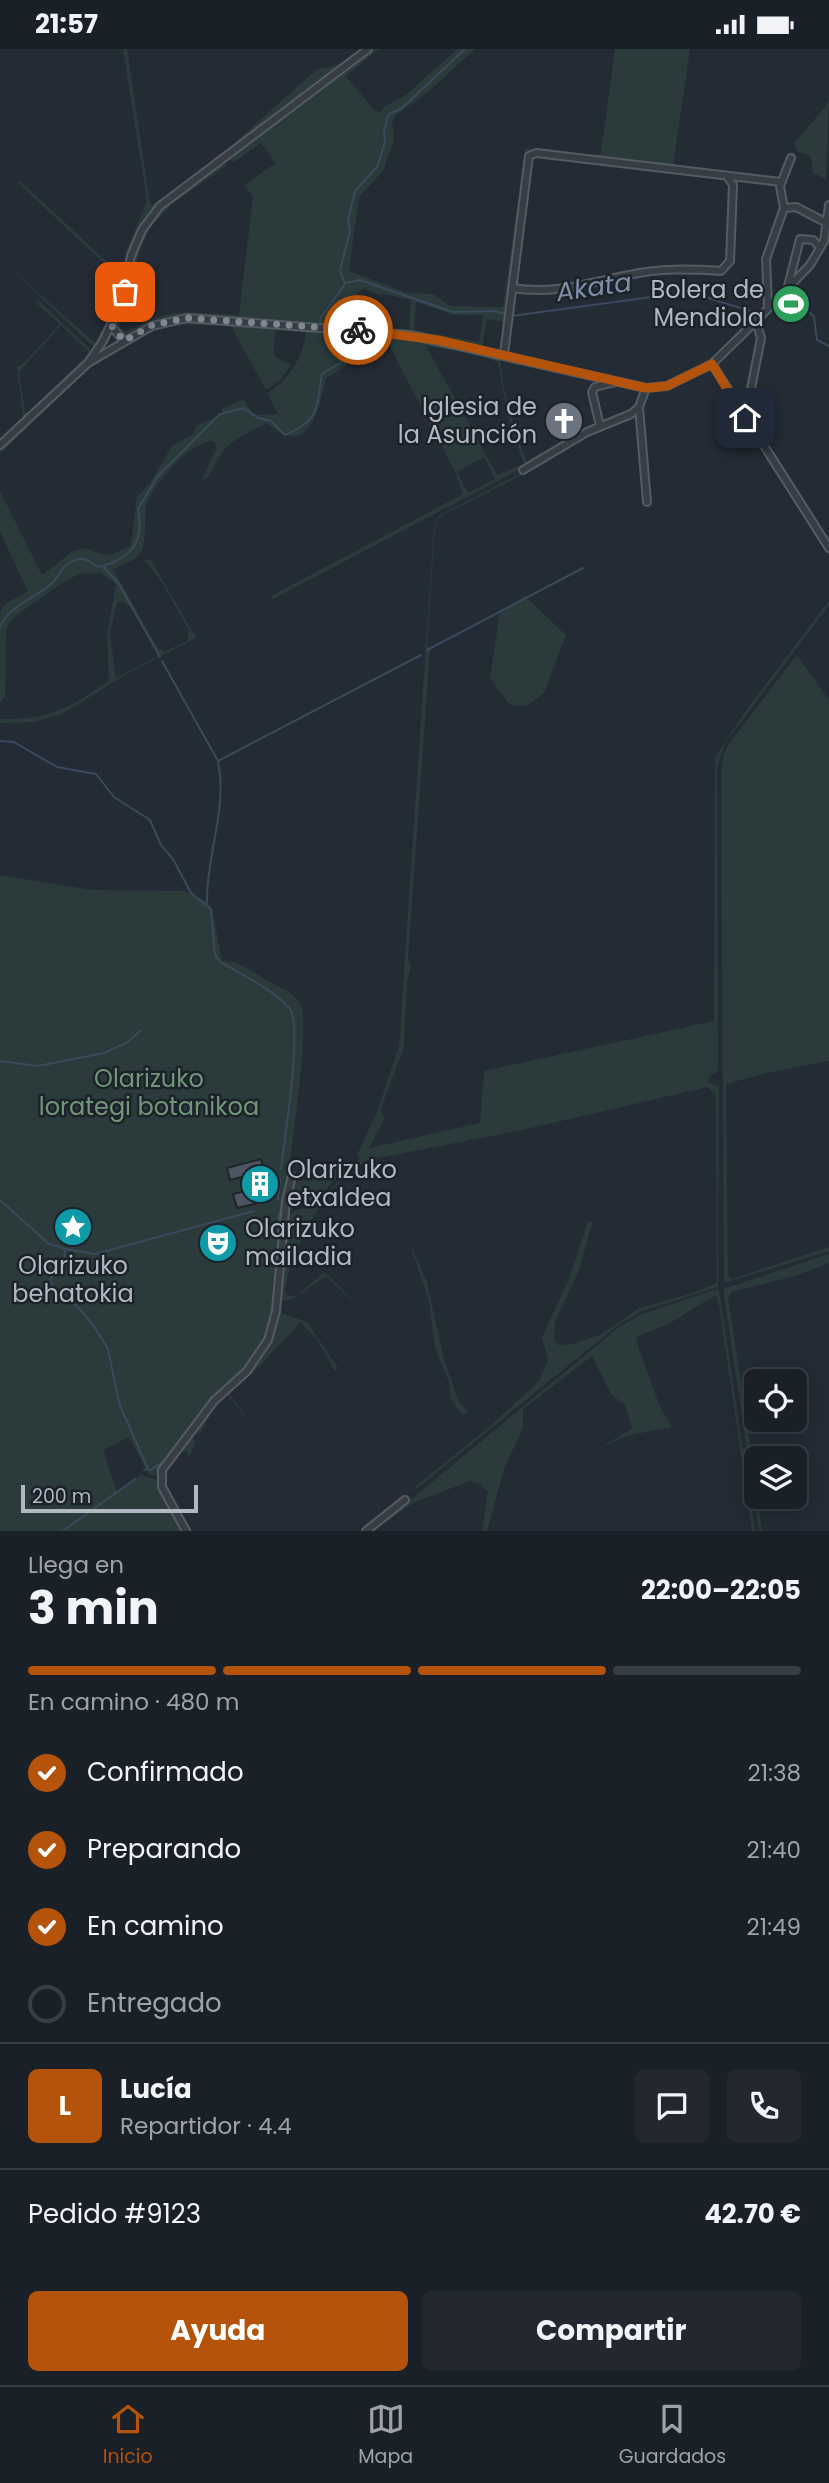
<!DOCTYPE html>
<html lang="es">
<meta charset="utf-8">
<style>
body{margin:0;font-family:Poppins,sans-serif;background:#232830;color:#f1f3f6;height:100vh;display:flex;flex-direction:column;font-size:26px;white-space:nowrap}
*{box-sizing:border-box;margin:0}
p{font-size:23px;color:#9fa3a8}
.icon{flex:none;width:38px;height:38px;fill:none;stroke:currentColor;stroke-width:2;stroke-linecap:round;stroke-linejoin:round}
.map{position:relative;height:1482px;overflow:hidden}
.sheet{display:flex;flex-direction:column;background:#1a2028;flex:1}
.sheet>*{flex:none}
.controls{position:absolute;left:744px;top:1320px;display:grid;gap:14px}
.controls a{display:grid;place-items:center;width:63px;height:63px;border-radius:10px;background:#1a2028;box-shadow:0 4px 18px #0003,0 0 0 2px #383e45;font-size:35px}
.scale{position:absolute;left:21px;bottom:18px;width:177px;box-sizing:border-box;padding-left:7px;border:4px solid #b1b8c2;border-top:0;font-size:19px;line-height:24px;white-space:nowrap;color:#b1b8c2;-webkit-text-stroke:5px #1c222a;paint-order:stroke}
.pin{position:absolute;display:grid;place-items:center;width:60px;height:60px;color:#fff;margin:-30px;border-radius:14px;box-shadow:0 4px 10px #0006}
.courier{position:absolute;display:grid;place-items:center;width:70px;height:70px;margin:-35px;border:5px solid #b45309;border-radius:50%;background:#fff;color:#222;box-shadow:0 2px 9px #0007}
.headline em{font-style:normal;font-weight:700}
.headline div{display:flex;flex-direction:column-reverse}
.headline{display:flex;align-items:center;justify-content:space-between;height:119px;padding:0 28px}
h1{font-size:46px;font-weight:700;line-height:52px}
.bar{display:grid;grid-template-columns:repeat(4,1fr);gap:10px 7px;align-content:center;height:84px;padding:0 28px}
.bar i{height:9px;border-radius:5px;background:#383e45}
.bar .active{background:#b45309}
.bar p{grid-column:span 4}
.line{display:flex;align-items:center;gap:18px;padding:0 28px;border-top:2px solid #383e45}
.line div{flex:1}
.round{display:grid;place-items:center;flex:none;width:74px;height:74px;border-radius:10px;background:#232830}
ol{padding:0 28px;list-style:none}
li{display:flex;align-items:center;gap:21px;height:77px}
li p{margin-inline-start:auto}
li .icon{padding:7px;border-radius:50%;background:#b45309;color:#fff;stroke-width:4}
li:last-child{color:#9fa3a8}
li i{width:38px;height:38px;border:4px solid #383e45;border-radius:50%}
.primary-button{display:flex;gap:14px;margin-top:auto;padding:14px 28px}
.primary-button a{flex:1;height:80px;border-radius:10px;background:#b45309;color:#fff;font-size:28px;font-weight:700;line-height:80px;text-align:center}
.primary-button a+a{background:#232830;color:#f1f3f6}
.status{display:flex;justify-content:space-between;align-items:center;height:49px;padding:0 35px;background:#1a2028;direction:ltr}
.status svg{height:19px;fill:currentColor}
.dock{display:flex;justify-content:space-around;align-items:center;height:98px;border-top:2px solid #383e45;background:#1a2028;font-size:19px;color:#9fa3a8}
.dock a{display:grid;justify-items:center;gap:4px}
.dock .active{color:#b45309}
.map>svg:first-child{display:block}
.green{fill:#2b3b3b;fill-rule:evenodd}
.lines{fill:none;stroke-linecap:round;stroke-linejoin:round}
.stream{stroke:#3a495c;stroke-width:2}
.building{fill:#4c5560;stroke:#1d242c;stroke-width:2}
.minor-casing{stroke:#545b63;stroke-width:10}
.minor{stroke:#363d45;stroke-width:6}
.done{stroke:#7f8791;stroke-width:7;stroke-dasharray:0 12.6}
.route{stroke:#b45309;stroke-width:9}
.labels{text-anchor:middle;stroke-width:5;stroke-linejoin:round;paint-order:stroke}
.poi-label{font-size:24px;fill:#b1b8c2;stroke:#1c222a;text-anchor:end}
.park-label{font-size:24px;fill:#729579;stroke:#1c222a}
.water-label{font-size:26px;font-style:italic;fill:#7c8fa7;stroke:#1c222a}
</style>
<div class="status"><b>21:57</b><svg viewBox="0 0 49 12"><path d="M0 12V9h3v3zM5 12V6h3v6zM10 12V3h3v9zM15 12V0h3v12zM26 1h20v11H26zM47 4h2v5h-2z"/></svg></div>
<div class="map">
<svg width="829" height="1482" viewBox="0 0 829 1482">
<rect width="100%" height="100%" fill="#232b35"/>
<g class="green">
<path d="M123 0H127L150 154 153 155 200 125 317 20C337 19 346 12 361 0H364L154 161C128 193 132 215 120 251 114 268 105 284 96 300L0 210 95 294 114 258 120 229 18 134 19 131 118 223H122L127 200 147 152Z"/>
<path d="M373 0H379L346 27 375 62 380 63 384 58 406 46 457 0H475L429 42 396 66 392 73 394 91 383 122 359 148 349 222 407 244 433 245 450 257 503 258 525 102 526 98 531 101 527 104 504 273 487 270 482 299 409 283 411 251 384 245 379 246 364 239C356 243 355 251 348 257 341 263 333 264 328 272L380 277 379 280 192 266 153 273 126 288 114 276C125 254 127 232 134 209 148 162 188 140 226 114L227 116 171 156 150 179 140 201 120 278 124 283 157 268 171 265 187 263 239 266 253 147 244 136 276 114 261 94 234 113 230 110ZM416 253 454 266H483L479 293 414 281Z"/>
<polygon points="615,0 690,0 673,117 593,108 601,104"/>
<polygon points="829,48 826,130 813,124 811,107 798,103 794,94 826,57"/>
<path d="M38 251 93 303 0 392 23 368 17 318 23 315 60 275 36 254ZM61 276 90 304 28 364 25 363 19 323Z"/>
<path d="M197 271 275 277 274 307 291 316 279 332 266 341 231 277 172 275 142 287 87 321 0 405V400C47 355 93 305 154 278 167 272 182 272 197 271Z"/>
<path d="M306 279 423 290 500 310C504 348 513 380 528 416L273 550 271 547 463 445 455 423 385 288 338 283 347 295 350 307 346 317 326 329C319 362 308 411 267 374 252 382 235 388 224 401 214 412 215 425 201 433L217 398 213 392C190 392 150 438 146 459 144 472 147 491 141 503 135 512 122 516 113 520L157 598 164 603 187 592 189 581 161 532 144 511H151L196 589 125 626 64 664 34 673 0 674V670C49 671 71 659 109 631L107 587 116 535 101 524 80 525 65 532 14 568 6 580 5 647 0 654V563L5 555 28 542 0 483V442L42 526 73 502 86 499C108 509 110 507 131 496L137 448 150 434 172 397 193 385 196 377 223 365 221 360 244 350 254 366 278 365 267 344C289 333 306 303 306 279ZM426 297 467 303 498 313 509 371 524 415 497 426ZM484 408 495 430 468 444 457 423ZM122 552 132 559 159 607 116 629 110 584 117 554Z"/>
<path d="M529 420 530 422 446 464 438 470 435 477 427 597 430 600 408 909 411 918 407 934 404 998 380 1062 385 1069 369 1099 480 1074 484 1022 714 972 715 708 749 657 829 552V556L725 694 717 719 718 1022 709 1027 708 1033 719 1038 718 1238 642 1262 617 1277 420 1437 408 1444 490 1377 539 1332 548 1311 542 1288 569 1230 588 1172H593L579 1221 555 1273 554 1289 558 1296 573 1295 600 1286 639 1259 693 1244 717 1234 716 1047 708 1038 522 1081 369 1111C328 1131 291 1197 285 1242L288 1247H297L323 1224H326L367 1266 327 1228C310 1235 301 1250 282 1252L279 1260 281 1264 307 1273 338 1319 335 1322 317 1291 301 1273 253 1324 229 1344 254 1379 227 1345 215 1357 200 1385 197 1384 192 1389 196 1393 189 1409 187 1402 182 1403 159 1427 149 1426 129 1388 103 1401 117 1443 141 1426 158 1431 183 1482H0V826L92 841 185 842 205 852 212 860 222 912C236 911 249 920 260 927 273 936 291 941 300 954 311 971 292 1095 289 1121L291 1135 325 1124V1118L351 1111 318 1150 290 1156 288 1165 318 1153 360 1110 357 1106 377 1063 399 997 434 476 440 466Z"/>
<polygon points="525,547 566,586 544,644 527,657 510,656 490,629 500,562"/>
<polygon points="797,606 829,651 829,1012 771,1023 726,1035 728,1227 732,1230 829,1198 829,1202 724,1234 721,721 724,704 731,692"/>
<polygon points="409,1192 427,1233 444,1311 459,1353 468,1363 462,1366 450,1349 449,1333 435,1299 429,1252"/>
<polygon points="829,1205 829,1214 795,1227 732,1243 728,1248 743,1346 756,1346 756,1350 749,1354 746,1366 762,1482 759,1482 723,1240"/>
<polygon points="717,1240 719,1241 755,1482 752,1482 720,1262 717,1248 714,1247 670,1274 638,1287 636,1291 660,1358 672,1378 626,1387 599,1400 632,1379 625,1356 611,1345 592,1307 523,1360 523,1379 504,1420 487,1482 482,1482 488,1443 479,1434 470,1432 413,1454 373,1482 369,1482 407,1454 620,1277 640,1266"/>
</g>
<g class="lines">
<g class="stream">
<polyline points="346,234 360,231 453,263 495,262 505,265"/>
<polyline points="772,260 808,262 814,268 817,291 829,297"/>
<polyline points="511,267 689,243 753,263 763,261"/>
<polyline points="322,277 320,270 345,235 340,221 350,182 348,171 355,142 377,118 385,93 384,81 389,65 402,59 465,0"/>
<polyline points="103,517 119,535 160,608"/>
<path d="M0 578C11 554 37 550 54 532 61 524 63 515 73 512 83 507 90 512 98 518 131 510 145 494 138 460L158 427 220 365 244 359 258 369 271 372 285 386C321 371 316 358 322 325L340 314 344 302 324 282"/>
<polyline points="427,601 583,519"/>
<path d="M162 612 218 712C228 761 206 805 207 854"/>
<path d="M0 692 14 693 57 718 96 725 114 748 150 771 161 796 173 810 191 844 211 860 215 905 219 912C239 924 276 942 290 960 303 979 284 1092 281 1120"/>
<polyline points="218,712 421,606"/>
<polyline points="0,1012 38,1017 104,1004 128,993 141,981"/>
<polyline points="0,1151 48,1194 65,1200"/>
<polyline points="278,1151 280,1131"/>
<polyline points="277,1215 279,1164"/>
<polyline points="271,1268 276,1224"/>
<polyline points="260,1297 266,1287"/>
<polyline points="242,1322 251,1310"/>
<polyline points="213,1348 233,1331"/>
<polyline points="144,1421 148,1420 119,1354 108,1300 94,1277 77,1257 59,1249 50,1231 64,1209 65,1200 95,1205 254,1162"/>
<polyline points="150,1421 163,1413"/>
<polyline points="168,1443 191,1482"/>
<polyline points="63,1482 135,1430"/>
</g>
</g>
<polygon class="building" points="261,1110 271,1151 237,1159 233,1145 254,1140 250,1126 230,1131 227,1119"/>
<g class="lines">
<defs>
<g id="minor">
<polyline points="784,159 796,158 825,173"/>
<polyline points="788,237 800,190 813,191 820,198"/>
<path d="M512 239C554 246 588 234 629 226 659 219 690 220 721 222L730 212 733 136 727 127"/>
<polyline points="768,258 766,210 784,159 780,137 791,109"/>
<polyline points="111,277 124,292"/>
<polyline points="504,305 529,107 536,104 781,133"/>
<polyline points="88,314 152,277 187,269 410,286 646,339 667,337 712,315 756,272 810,216 824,192 829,156"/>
<polyline points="712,315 829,499"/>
<polyline points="639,358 647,453"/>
<polyline points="745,370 761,289 756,272"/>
<polyline points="600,377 592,343 595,338 615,333"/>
<polyline points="0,396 88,314 103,292 121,254 131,207 142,181 160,157 368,0"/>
<polyline points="523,421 587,383 631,365 639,358 646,339"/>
<polyline points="186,1482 162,1438 162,1421 214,1352 247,1322 268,1291 276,1262 286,1152 292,1127"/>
<polyline points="366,1482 405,1451"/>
</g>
</defs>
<use href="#minor" class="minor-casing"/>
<use href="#minor" class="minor"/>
</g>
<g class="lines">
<polyline class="done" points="125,243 111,276 124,292 152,276 187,269 358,281"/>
<polyline class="route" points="358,281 438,291 646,339 667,337 712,315 745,369"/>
</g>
<defs>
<symbol id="stadium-disc" viewBox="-11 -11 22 22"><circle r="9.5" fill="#2e9e5b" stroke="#1c222a"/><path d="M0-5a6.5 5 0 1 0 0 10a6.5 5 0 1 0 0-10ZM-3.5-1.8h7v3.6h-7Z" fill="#fff"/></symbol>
<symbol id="church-disc" viewBox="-11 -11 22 22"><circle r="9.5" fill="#6b7280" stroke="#1c222a"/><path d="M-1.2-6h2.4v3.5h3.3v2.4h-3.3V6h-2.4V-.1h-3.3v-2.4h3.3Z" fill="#fff"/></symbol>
<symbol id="building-disc" viewBox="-11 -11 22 22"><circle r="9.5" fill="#0f9aa8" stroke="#1c222a"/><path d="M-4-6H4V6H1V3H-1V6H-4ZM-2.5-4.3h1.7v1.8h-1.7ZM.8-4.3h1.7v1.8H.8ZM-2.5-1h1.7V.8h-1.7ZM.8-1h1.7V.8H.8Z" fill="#fff"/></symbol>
<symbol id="sight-disc" viewBox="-11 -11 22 22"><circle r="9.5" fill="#0f9aa8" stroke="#1c222a"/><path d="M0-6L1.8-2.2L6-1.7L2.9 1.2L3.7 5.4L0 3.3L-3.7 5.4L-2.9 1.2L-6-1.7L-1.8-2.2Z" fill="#fff"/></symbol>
<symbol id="theatre-disc" viewBox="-11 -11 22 22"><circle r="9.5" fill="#0f9aa8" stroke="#1c222a"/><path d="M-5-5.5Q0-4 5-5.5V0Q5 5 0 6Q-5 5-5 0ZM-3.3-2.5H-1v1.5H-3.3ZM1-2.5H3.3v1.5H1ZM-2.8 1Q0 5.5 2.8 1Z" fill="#fff"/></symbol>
</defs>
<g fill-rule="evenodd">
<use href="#stadium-disc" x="769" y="233" width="44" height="44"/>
<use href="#church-disc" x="542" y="350" width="44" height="44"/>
<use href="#building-disc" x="238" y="1113" width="44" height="44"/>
<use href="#sight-disc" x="51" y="1156" width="44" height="44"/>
<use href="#theatre-disc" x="196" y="1172" width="44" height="44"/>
</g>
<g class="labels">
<g class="poi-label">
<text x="764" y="249">Bolera de<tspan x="764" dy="28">Mendiola</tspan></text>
<text x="537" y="366">Iglesia de<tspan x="537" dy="28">la Asunción</tspan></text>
<text x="287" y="1129" text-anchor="start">Olarizuko<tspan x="287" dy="28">etxaldea</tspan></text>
<text x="245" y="1188" text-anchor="start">Olarizuko<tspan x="245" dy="28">mailadia</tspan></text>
<text x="73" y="1225" text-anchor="middle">Olarizuko<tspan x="73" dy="28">behatokia</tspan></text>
</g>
<g class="park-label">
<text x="149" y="1038">Olarizuko<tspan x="149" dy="28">lorategi botanikoa</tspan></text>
</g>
<g class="water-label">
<text transform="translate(594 238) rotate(-8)" y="9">Akata</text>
</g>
</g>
</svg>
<div class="controls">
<a><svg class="icon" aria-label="locate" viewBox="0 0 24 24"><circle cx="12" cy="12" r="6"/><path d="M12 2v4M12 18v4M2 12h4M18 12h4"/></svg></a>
<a><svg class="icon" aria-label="layers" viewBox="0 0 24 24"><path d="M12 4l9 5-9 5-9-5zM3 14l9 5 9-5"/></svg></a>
</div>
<div class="scale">200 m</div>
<div class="pin" style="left:125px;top:243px;background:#ea580c"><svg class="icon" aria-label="bag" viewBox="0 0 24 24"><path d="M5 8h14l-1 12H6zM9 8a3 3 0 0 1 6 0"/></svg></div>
<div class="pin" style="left:745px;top:369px;background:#1f2937"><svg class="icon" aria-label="home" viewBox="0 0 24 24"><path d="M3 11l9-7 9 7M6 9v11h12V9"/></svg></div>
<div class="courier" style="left:358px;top:281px"><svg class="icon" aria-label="bike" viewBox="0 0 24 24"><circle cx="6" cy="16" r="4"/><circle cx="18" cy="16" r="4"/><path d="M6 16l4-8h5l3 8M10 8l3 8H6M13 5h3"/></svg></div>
</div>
<section class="sheet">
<div class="headline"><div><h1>3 min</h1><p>Llega en</p></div><em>22:00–22:05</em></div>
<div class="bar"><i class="active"></i><i class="active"></i><i class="active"></i><i></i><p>En camino · 480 m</p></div>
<ol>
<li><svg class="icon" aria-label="check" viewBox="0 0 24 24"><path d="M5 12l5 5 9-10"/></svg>Confirmado<p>21:38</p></li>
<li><svg class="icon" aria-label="check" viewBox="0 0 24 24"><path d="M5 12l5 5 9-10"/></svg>Preparando<p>21:40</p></li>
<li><svg class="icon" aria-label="check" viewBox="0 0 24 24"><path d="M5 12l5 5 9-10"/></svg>En camino<p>21:49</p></li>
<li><i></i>Entregado</li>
</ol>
<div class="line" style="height:126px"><b class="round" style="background:#b45309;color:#fff">L</b><div><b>Lucía</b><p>Repartidor · 4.4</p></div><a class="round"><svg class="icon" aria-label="chat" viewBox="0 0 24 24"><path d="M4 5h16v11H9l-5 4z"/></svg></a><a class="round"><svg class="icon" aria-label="phone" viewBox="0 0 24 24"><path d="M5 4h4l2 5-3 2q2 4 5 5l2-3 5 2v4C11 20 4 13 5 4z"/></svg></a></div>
<div class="line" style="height:91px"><div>Pedido #9123</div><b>42.70 €</b></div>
<div class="primary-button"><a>Ayuda</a><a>Compartir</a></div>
</section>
<nav class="dock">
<a class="active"><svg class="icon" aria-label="home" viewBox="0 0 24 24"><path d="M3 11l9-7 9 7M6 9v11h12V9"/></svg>Inicio</a>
<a><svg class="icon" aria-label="map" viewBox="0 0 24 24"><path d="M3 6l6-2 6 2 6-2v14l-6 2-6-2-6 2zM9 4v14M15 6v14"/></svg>Mapa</a>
<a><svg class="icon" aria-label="saved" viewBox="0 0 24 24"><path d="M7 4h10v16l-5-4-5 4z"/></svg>Guardados</a>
</nav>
